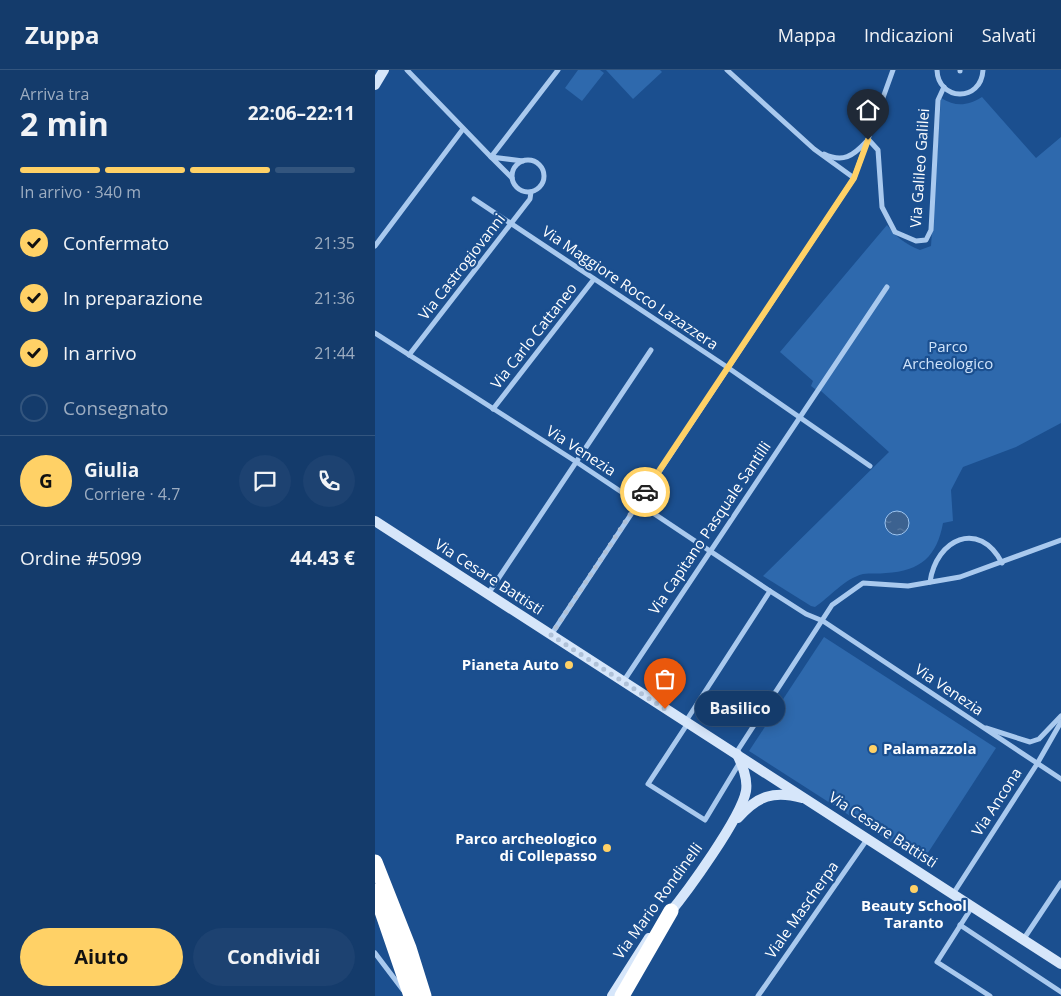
<!DOCTYPE html>
<html lang="it">
<meta charset="utf-8">
<style>
body{margin:0;font-family:"Open Sans",sans-serif;background:#1d4271;color:#f1f3f6;height:100vh;display:flex;flex-direction:column;font-size:19px;white-space:nowrap}
*{box-sizing:border-box;margin:0}
p{font-size:16px;color:#9dadc1}
.icon{flex:none;width:28px;height:28px;fill:none;stroke:currentColor;stroke-width:2;stroke-linecap:round;stroke-linejoin:round}
.map{position:relative;flex:1;overflow:hidden}
.sheet{display:flex;flex-direction:column;background:#143b6b;width:375px}
.sheet>*{flex:none}
.pin{position:absolute;display:grid;place-items:center;width:42px;height:42px;color:#fff;margin:-51px -21px;border-radius:50% 50% 50% 0;rotate:-45deg;box-shadow:0 0 5px #0007}
.pin .icon{rotate:45deg}
.courier{position:absolute;display:grid;place-items:center;width:50px;height:50px;margin:-25px;border:4px solid #ffd166;border-radius:50%;background:#fff;color:#222;box-shadow:0 1px 6px #0007}
.bubble{position:absolute;height:35px;border-radius:18px;background:#143b6b;box-shadow:0 2px 12px #0003,0 0 0 1px #33557e;font-size:16px;font-weight:700;line-height:35px;text-align:center}
.headline em{font-style:normal;font-weight:700}
.headline div{display:flex;flex-direction:column-reverse}
.headline{display:flex;align-items:center;justify-content:space-between;height:85px;padding:0 20px}
h1{font-size:32px;font-weight:700;line-height:38px}
.bar{display:grid;grid-template-columns:repeat(4,1fr);gap:8px 5px;align-content:center;height:60px;padding:0 20px}
.bar i{height:6px;border-radius:4px;background:#33557e}
.bar .current{background:#ffd166}
.bar p{grid-column:span 4}
.line{display:flex;align-items:center;gap:12px;padding:0 20px;border-top:1px solid #33557e}
.line div{flex:1}
.round{display:grid;place-items:center;flex:none;width:52px;height:52px;border-radius:26px;background:#1d4271}
ol{padding:0 20px;list-style:none}
li{display:flex;align-items:center;gap:15px;height:55px}
li p{margin-inline-start:auto}
li .icon{padding:5px;border-radius:50%;background:#ffd166;color:#111;stroke-width:4}
li:last-child{color:#9dadc1}
li i{width:28px;height:28px;border:2px solid #33557e;border-radius:50%}
.primary-button{display:flex;gap:10px;margin-top:auto;padding:10px 20px}
.primary-button a{flex:1;height:58px;border-radius:30px;background:#ffd166;color:#111;font-size:20px;font-weight:700;line-height:58px;text-align:center}
.primary-button a+a{background:#1d4271;color:#f1f3f6}
header{display:flex;align-items:center;gap:30px;box-sizing:border-box;height:70px;padding:0 25px;background:#143b6b;border-bottom:1px solid #33557e}
header strong{font-size:24px}
nav{display:flex;gap:28px;margin-inline-start:auto;font-size:18px}
main{display:flex;flex:1;min-height:0}
.map>svg:first-child{display:block}
.park{fill:#2e69ad}
.water{fill:url(#water-ripples);stroke:#9cc4f0}
.lines{fill:none;stroke-linecap:round;stroke-linejoin:round}
.street{stroke:#a9c9ee;stroke-width:5}
.secondary{stroke:#d6e6fa;stroke-width:10}
.highway{stroke:#fff;stroke-width:15}
.done{stroke:#afc1d8;stroke-width:5;stroke-dasharray:0 9}
.route{stroke:#ffd166;stroke-width:6}
.poi-dot{fill:#ffd166;stroke:#1b4f8f;stroke-width:2}
.labels{text-anchor:middle;stroke-width:4.5;stroke-linejoin:round;paint-order:stroke}
.street-label{font-size:15px;fill:#fff;stroke:#1b4f8f}
.park-label{font-size:15px;fill:#cfe3fa;stroke:#1b4f8f}
.poi-label{font-size:15px;font-weight:bold;fill:#fff;stroke:#1b4f8f;text-anchor:end}
</style>
<header>
<strong>Zuppa</strong>
<nav><a>Mappa</a><a>Indicazioni</a><a>Salvati</a></nav>
</header>
<main>
<section class="sheet">
<div class="headline"><div><h1>2 min</h1><p>Arriva tra</p></div><em>22:06–22:11</em></div>
<div class="bar"><i class="current"></i><i class="current"></i><i class="current"></i><i></i><p>In arrivo · 340 m</p></div>
<ol>
<li><svg class="icon" aria-label="check" viewBox="0 0 24 24"><path d="M5 12l5 5 9-10"/></svg>Confermato<p>21:35</p></li>
<li><svg class="icon" aria-label="check" viewBox="0 0 24 24"><path d="M5 12l5 5 9-10"/></svg>In preparazione<p>21:36</p></li>
<li><svg class="icon" aria-label="check" viewBox="0 0 24 24"><path d="M5 12l5 5 9-10"/></svg>In arrivo<p>21:44</p></li>
<li><i></i>Consegnato</li>
</ol>
<div class="line" style="height:90px"><b class="round" style="background:#ffd166;color:#111">G</b><div><b>Giulia</b><p>Corriere · 4.7</p></div><a class="round"><svg class="icon" aria-label="chat" viewBox="0 0 24 24"><path d="M4 5h16v11H9l-5 4z"/></svg></a><a class="round"><svg class="icon" aria-label="phone" viewBox="0 0 24 24"><path d="M5 4h4l2 5-3 2q2 4 5 5l2-3 5 2v4C11 20 4 13 5 4z"/></svg></a></div>
<div class="line" style="height:65px"><div>Ordine #5099</div><b>44.43 €</b></div>
<div class="primary-button"><a>Aiuto</a><a>Condividi</a></div>
</section>
<div class="map">
<svg width="686" height="926" viewBox="0 0 686 926">
<defs>
<pattern id="water-ripples" width="26" height="14" patternUnits="userSpaceOnUse" patternTransform="scale(1.25)"><rect width="26" height="14" fill="#3c6290"/><path d="M2 4q2-2 4 0t4 0M15 11q2-2 4 0t4 0" fill="none" stroke="#597aa1"/></pattern>
</defs>
<rect width="100%" height="100%" fill="#1b4f8f"/>
<g class="park">
<polygon points="203,0 225,0 229,3 207,31 190,18"/>
<polygon points="231,0 285,0 287,2 258,29"/>
<path d="M607 27 661 88 686 67V353L641 377 588 397 576 420 578 451 568 453C562 486 546 501 511 503 504 504 495 503 488 504 469 509 455 527 440 537L436 536 388 506 514 382 446 321 444 322 436 316 438 311 405 282 512 155C521 167 530 174 545 180L556 176 566 28C581 37 592 36 607 27Z"/>
<polygon points="449,567 621,678 547,792 374,681"/>
</g>
<circle class="water" cx="522" cy="453" r="12"/>
<g class="lines">
<g class="street">
<polyline points="32,0 116,87 183,0"/>
<polyline points="352,0 439,79 479,108"/>
<path d="M562 0C563 31 606 33 608 0"/>
<polyline points="585,1 585,0"/>
<polyline points="493,69 503,80 507,137 520,162 541,171 551,170 556,160 563,30 569,17"/>
<path d="M449 84C468 93 478 86 491 72"/>
<circle cx="153" cy="106" r="16"/>
<polyline points="137,108 116,87 148,91"/>
<polyline points="99,129 352,297 495,396"/>
<polyline points="0,176 88,59"/>
<polyline points="0,263 200,391 395,521 431,544 448,551 686,709"/>
<polyline points="34,285 155,129 156,122"/>
<polyline points="118,339 219,209"/>
<path d="M555 512C561 469 604 449 627 493"/>
<polyline points="113,524 276,280"/>
<polyline points="176,565 479,108 518,0"/>
<polyline points="248,612 512,217"/>
<polyline points="311,651 395,521"/>
<polyline points="313,653 273,714 330,750 365,692"/>
<polyline points="611,658 655,672 664,669 686,646"/>
<polyline points="361,683 457,535 488,513 533,516 585,507 686,470"/>
<polyline points="578,824 662,694 686,652"/>
<polyline points="597,837 562,892 615,926"/>
<polyline points="585,855 686,922"/>
<polyline points="648,870 686,813"/>
<polyline points="0,883 28,920"/>
<polyline points="383,926 493,768"/>
</g>
<g class="secondary">
<polyline points="0,15 9,0"/>
<polyline points="0,451 686,894"/>
<path d="M363 748C382 726 399 720 427 728"/>
<path d="M293 845C312 822 366 748 371 721 373 708 367 695 362 684"/>
<polyline points="237,926 274,868"/>
</g>
<g class="highway">
<polyline points="0,792 34,878 49,926"/>
<polyline points="0,821 36,926"/>
<polyline points="247,926 296,841"/>
</g>
</g>
<g class="lines">
<polyline class="done" points="270,422 176,565 290,639"/>
<polyline class="route" points="270,422 479,108 493,70"/>
</g>
<g class="poi-dot">
<circle cx="194" cy="595" r="5"/>
<circle cx="498" cy="679" r="5"/>
<circle cx="232" cy="778" r="5"/>
<circle cx="539" cy="819" r="5"/>
</g>
<g class="labels">
<g class="street-label">
<text transform="translate(545 98) rotate(-86)" y="5">Via Galileo Galilei</text>
<text transform="translate(87 197) rotate(-52)" y="5">Via Castrogiovanni</text>
<text transform="translate(255 218) rotate(34)" y="5">Via Maggiore Rocco Lazazzera</text>
<text transform="translate(159 266) rotate(-52)" y="5">Via Carlo Cattaneo</text>
<text transform="translate(206 381) rotate(33)" y="5">Via Venezia</text>
<text transform="translate(335 458) rotate(-56)" y="5">Via Capitano Pasquale Santilli</text>
<text transform="translate(114 507) rotate(33)" y="5">Via Cesare Battisti</text>
<text transform="translate(574 620) rotate(34)" y="5">Via Venezia</text>
<text transform="translate(622 732) rotate(-57)" y="5">Via Ancona</text>
<text transform="translate(508 760) rotate(33)" y="5">Via Cesare Battisti</text>
<text transform="translate(283 831) rotate(-54)" y="5">Via Mario Rondinelli</text>
<text transform="translate(427 840) rotate(-55)" y="5">Viale Mascherpa</text>
</g>
<g class="park-label">
<text x="573" y="282">Parco<tspan x="573" dy="17">Archeologico</tspan></text>
</g>
<g class="poi-label">
<text x="184" y="600">Pianeta Auto</text>
<text x="508" y="684" text-anchor="start">Palamazzola</text>
<text x="222" y="774">Parco archeologico<tspan x="222" dy="17">di Collepasso</tspan></text>
<text x="539" y="841" text-anchor="middle">Beauty School<tspan x="539" dy="17">Taranto</tspan></text>
</g>
</g>
</svg>
<div class="pin" style="left:290px;top:639px;background:#ea580c"><svg class="icon" aria-label="bag" viewBox="0 0 24 24"><path d="M5 8h14l-1 12H6zM9 8a3 3 0 0 1 6 0"/></svg></div>
<div class="pin" style="left:493px;top:70px;background:#1f2937"><svg class="icon" aria-label="home" viewBox="0 0 24 24"><path d="M3 11l9-7 9 7M6 9v11h12V9"/></svg></div>
<div class="courier" style="left:270px;top:422px"><svg class="icon" aria-label="car" viewBox="0 0 24 24"><path d="M5 17H2v-5l4-1 3-4h7l3 4 3 1v5h-3M9 17h6M6 11h13"/><circle cx="7" cy="17" r="2"/><circle cx="17" cy="17" r="2"/></svg></div>
<div class="bubble" style="left:320px;top:621px;width:90px">Basilico</div>
</div>
</main>
